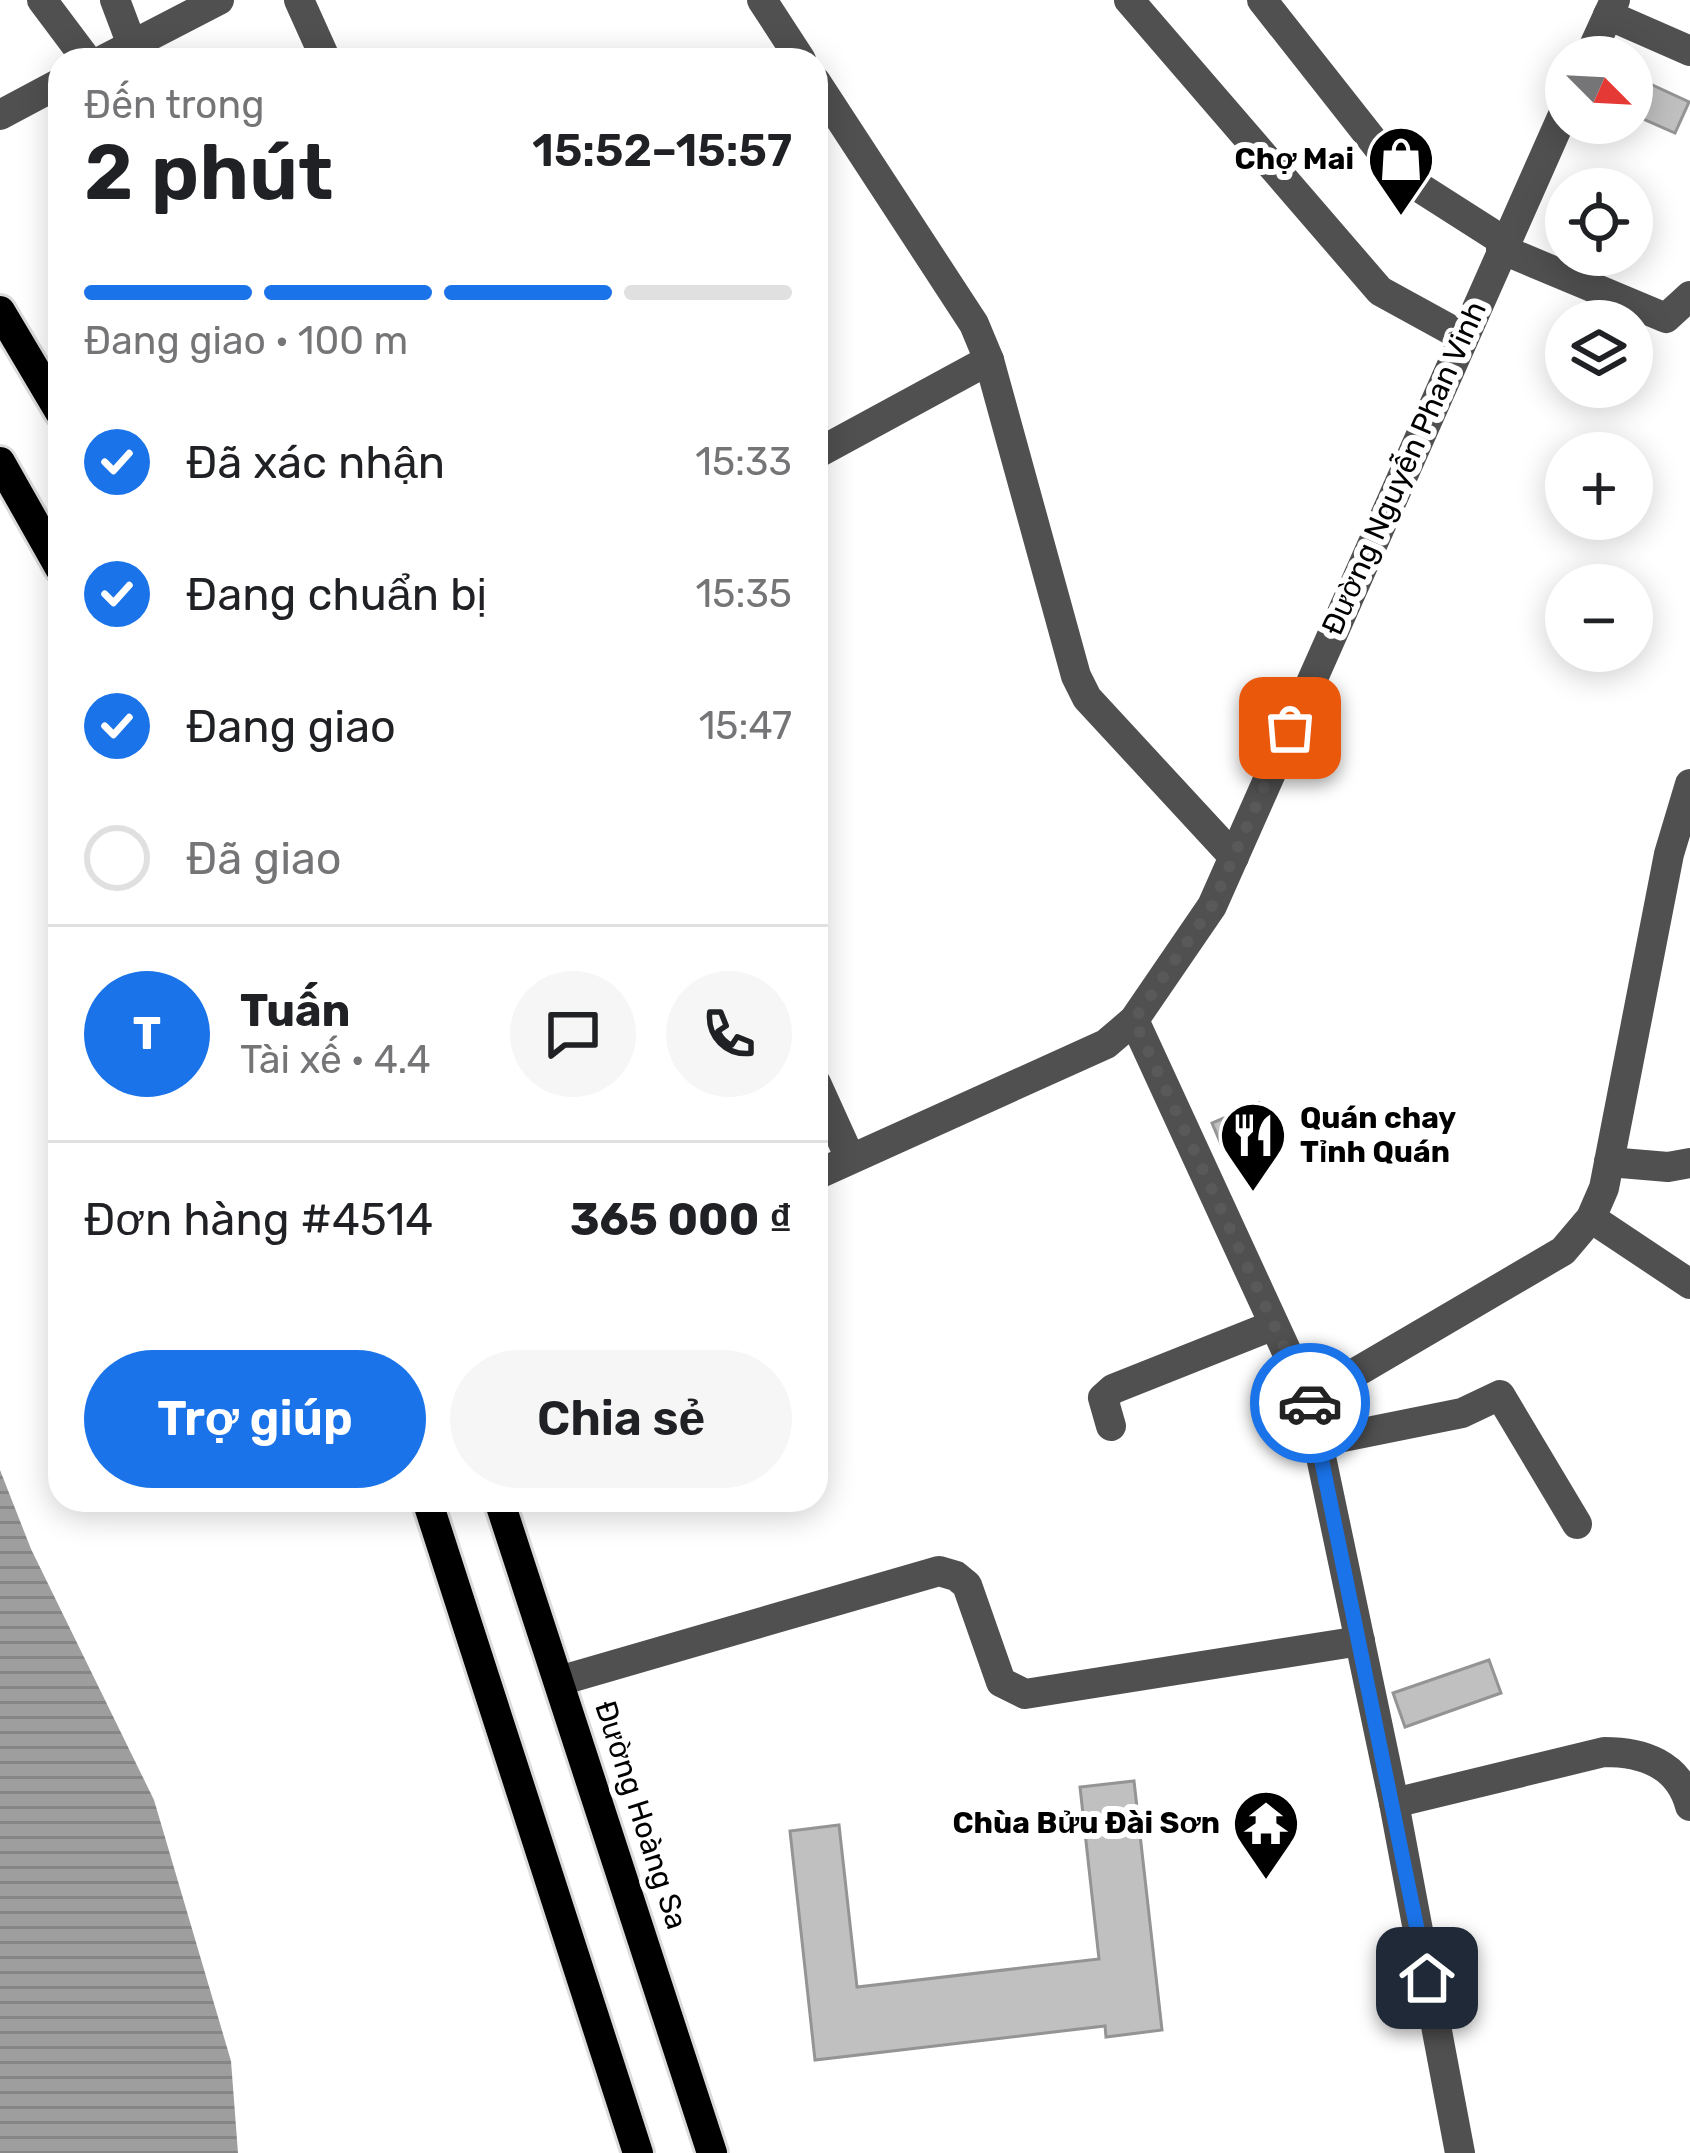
<!DOCTYPE html>
<html lang="vi">
<meta charset="utf-8">
<style>
body{margin:0;font-family:Rubik,sans-serif;background:#f6f6f6;color:#202124;height:100vh;display:flex;flex-direction:column;font-size:45px;white-space:nowrap}
*{box-sizing:border-box;margin:0}
p{font-size:39px;color:#757577}
.icon{flex:none;width:66px;height:66px;fill:none;stroke:currentColor;stroke-width:2;stroke-linecap:round;stroke-linejoin:round}
.map{position:relative;flex:1;overflow:hidden}
.sheet{position:absolute;left:48px;top:48px;width:780px;height:1464px;display:flex;flex-direction:column;background:#fff;border-radius:36px;box-shadow:0 6px 30px #0003}
.sheet>*{flex:none}
.needle{width:78px;rotate:114deg}
.tools{position:absolute;left:1545px;top:36px;display:grid;gap:24px}
.tools a{display:grid;place-items:center;width:108px;height:108px;border-radius:50%;background:#fff;box-shadow:0 6px 30px #0003;font-size:60px}
.pin{position:absolute;display:grid;place-items:center;width:102px;height:102px;color:#fff;margin:-51px;border-radius:24px;box-shadow:0 6px 18px #0006}
.courier{position:absolute;display:grid;place-items:center;width:120px;height:120px;margin:-60px;border:9px solid #1a73e8;border-radius:50%;background:#fff;color:#222;box-shadow:0 3px 15px #0007}
.headline em{font-style:normal;font-weight:600}
.headline div{display:flex;flex-direction:column-reverse}
.headline{display:flex;align-items:center;justify-content:space-between;height:204px;padding:0 36px}
h1{font-size:78px;font-weight:600;line-height:90px}
.bar{display:grid;grid-template-columns:repeat(4,1fr);gap:18px 12px;align-content:center;height:144px;padding:0 36px}
.bar i{height:15px;border-radius:9px;background:#e0e0e0}
.bar .selected{background:#1a73e8}
.bar p{grid-column:span 4}
.line{display:flex;align-items:center;gap:30px;padding:0 36px;border-top:3px solid #e0e0e0}
.line div{flex:1}
.round{display:grid;place-items:center;flex:none;width:126px;height:126px;border-radius:63px;background:#f6f6f6}
ol{padding:0 36px;list-style:none}
li{display:flex;align-items:center;gap:36px;height:132px}
li p{margin-inline-start:auto}
li .icon{padding:12px;border-radius:50%;background:#1a73e8;color:#fff;stroke-width:4}
li:last-child{color:#757577}
li i{width:66px;height:66px;border:6px solid #e0e0e0;border-radius:50%}
.cta{display:flex;gap:24px;margin-top:auto;padding:24px 36px}
.cta a{flex:1;height:138px;border-radius:72px;background:#1a73e8;color:#fff;font-size:48px;font-weight:600;line-height:138px;text-align:center}
.cta a+a{background:#f6f6f6;color:#202124}
.map>svg:first-child{display:block}
.water{fill:url(#water-rules)}
.building{fill:#c0c0c0;stroke:#949494;stroke-width:3}
.lines{fill:none;stroke-linecap:round;stroke-linejoin:round}
.major-casing{stroke:#dbdbdb;stroke-width:36}
.minor{stroke:#505050;stroke-width:30}
.major{stroke:#000;stroke-width:30}
.done{stroke:#595959;stroke-width:12;stroke-dasharray:0 21.6}
.route{stroke:#1a73e8;stroke-width:15}
.labels{text-anchor:middle;stroke-width:12;stroke-linejoin:round;paint-order:stroke}
.poi-label{font-size:30px;font-weight:bold;fill:#000;stroke:#fff;text-anchor:end}
.street-label{font-size:30px;fill:#000;stroke:#fff}
</style>
<div class="map">
<svg width="1690" height="2153" viewBox="0 0 1690 2153">
<defs>
<pattern id="water-rules" width="6" height="5" patternUnits="userSpaceOnUse" patternTransform="scale(3)"><rect width="6" height="5" fill="#9e9e9e"/><path d="M0 2.5h6" fill="none" stroke="#868686"/></pattern>
</defs>
<rect width="100%" height="100%" fill="#fff"/>
<polygon class="water" points="0,1470 31,1549 154,1800 231,2061 238,2153 0,2153"/>
<g class="building">
<polygon points="1633,76 1689,102 1675,133 1632,114"/>
<polygon points="1259,1103 1268,1125 1221,1144 1212,1123"/>
<polygon points="1489,1660 1501,1693 1405,1727 1393,1693"/>
<polygon points="1134,1781 1162,2030 1106,2037 1105,2026 815,2060 790,1831 839,1825 857,1987 1099,1959 1080,1787"/>
</g>
<g class="lines">
<defs>
<g id="major">
<polyline points="0,311 60,412"/>
<polyline points="0,462 60,568"/>
<polyline points="427,1500 638,2153"/>
<polyline points="499,1500 712,2153"/>
</g>
</defs>
<use href="#major" class="major-casing"/>
<g class="minor">
<polyline points="42,0 87,60"/>
<polyline points="115,0 132,45"/>
<polyline points="299,0 326,60"/>
<polyline points="762,0 801,60"/>
<polyline points="1129,0 1380,291 1462,336"/>
<polyline points="1262,0 1400,175 1505,242"/>
<polyline points="1608,15 1690,51"/>
<polyline points="1589,57 1615,0"/>
<polyline points="103,60 219,0"/>
<polyline points="816,82 974,324 989,360 1076,676 1087,698 1234,857"/>
<polyline points="0,115 60,83"/>
<polyline points="1501,249 1666,318 1690,296"/>
<polyline points="816,454 989,360"/>
<polyline points="1134,1020 1309,1400 1394,1803 1460,2153"/>
<polyline points="816,1083 850,1158"/>
<polyline points="1609,1162 1668,1167 1690,1163"/>
<polyline points="816,1175 1106,1044 1134,1020 1212,906 1566,108"/>
<polyline points="1591,1218 1690,1284"/>
<polyline points="1309,1400 1563,1251 1591,1218 1604,1188 1669,854 1690,784"/>
<polyline points="1111,1426 1103,1398 1113,1389 1274,1325"/>
<polyline points="1318,1442 1462,1413 1500,1395 1577,1524"/>
<polyline points="559,1681 939,1571 956,1576 967,1585 1001,1682 1025,1694 1360,1641"/>
<path d="M1394 1803 1604 1752C1643 1752 1679 1764 1690 1806"/>
</g>
<use href="#major" class="major"/>
</g>
<g class="lines">
<polyline class="done" points="1290,728 1212,906 1134,1020 1310,1403"/>
<polyline class="route" points="1310,1403 1427,1978"/>
</g>
<defs>
<symbol id="shop-pin" viewBox="-11 -11 22 30"><path d="M0 17L-7.5 6A9.5 9.5 0 1 1 7.5 6Z" fill="#000" stroke="#fff"/><path d="M-5-2.5h2.3a2.7 3.5 0 0 1 5.4 0H5L5.5 6h-11ZM-1.5-2.5h3a1.5 2.3 0 0 0-3 0Z" fill="#fff"/></symbol>
<symbol id="restaurant-pin" viewBox="-11 -11 22 30"><path d="M0 17L-7.5 6A9.5 9.5 0 1 1 7.5 6Z" fill="#000" stroke="#fff"/><path d="M-5-6h1v4h1v-4h1v4h1v-4h1v5L-1.5 .5V6h-2V.5L-5-1ZM5-6V6H3V1.5H1.5Q1.5-4 5-6Z" fill="#fff"/></symbol>
<symbol id="temple-pin" viewBox="-11 -11 22 30"><path d="M0 17L-7.5 6A9.5 9.5 0 1 1 7.5 6Z" fill="#000" stroke="#fff"/><path d="M0-6L5-2H3V0L6.5 2.5H4V6H1.5V3h-3V6H-4V2.5H-6.5L-3 0V-2H-5Z" fill="#fff"/></symbol>
</defs>
<g fill-rule="evenodd">
<use href="#shop-pin" x="1363" y="121" width="76" height="104"/>
<use href="#restaurant-pin" x="1215" y="1097" width="76" height="104"/>
<use href="#temple-pin" x="1228" y="1785" width="76" height="104"/>
</g>
<g class="labels">
<g class="poi-label">
<text x="1354" y="169">Chợ Mai</text>
<text x="1300" y="1128" text-anchor="start">Quán chay<tspan x="1300" dy="34">Tỉnh Quán</tspan></text>
<text x="1220" y="1833">Chùa Bửu Đài Sơn</text>
</g>
<g class="street-label">
<text transform="translate(1404 468) rotate(-66)" y="10">Đường Nguyễn Phan Vinh</text>
<text transform="translate(641 1815) rotate(72)" y="10">Đường Hoàng Sa</text>
</g>
</g>
</svg>
<div class="tools">
<a><svg class="needle" viewBox="-14 -14 28 28"><path d="M0-13l5 13h-10z" fill="#e53935"/><path d="M0 13l5-13h-10z" fill="#757577"/></svg></a>
<a><svg class="icon" aria-label="locate" viewBox="0 0 24 24"><circle cx="12" cy="12" r="6"/><path d="M12 2v4M12 18v4M2 12h4M18 12h4"/></svg></a>
<a><svg class="icon" aria-label="layers" viewBox="0 0 24 24"><path d="M12 4l9 5-9 5-9-5zM3 14l9 5 9-5"/></svg></a>
<a>+</a>
<a>−</a>
</div>
<div class="pin" style="left:1290px;top:728px;background:#ea580c"><svg class="icon" aria-label="bag" viewBox="0 0 24 24"><path d="M5 8h14l-1 12H6zM9 8a3 3 0 0 1 6 0"/></svg></div>
<div class="pin" style="left:1427px;top:1978px;background:#1f2937"><svg class="icon" aria-label="home" viewBox="0 0 24 24"><path d="M3 11l9-7 9 7M6 9v11h12V9"/></svg></div>
<div class="courier" style="left:1310px;top:1403px"><svg class="icon" aria-label="car" viewBox="0 0 24 24"><path d="M5 17H2v-5l4-1 3-4h7l3 4 3 1v5h-3M9 17h6M6 11h13"/><circle cx="7" cy="17" r="2"/><circle cx="17" cy="17" r="2"/></svg></div>
<section class="sheet">
<div class="headline"><div><h1>2 phút</h1><p>Đến trong</p></div><em>15:52–15:57</em></div>
<div class="bar"><i class="selected"></i><i class="selected"></i><i class="selected"></i><i></i><p>Đang giao · 100 m</p></div>
<ol>
<li><svg class="icon" aria-label="check" viewBox="0 0 24 24"><path d="M5 12l5 5 9-10"/></svg>Đã xác nhận<p>15:33</p></li>
<li><svg class="icon" aria-label="check" viewBox="0 0 24 24"><path d="M5 12l5 5 9-10"/></svg>Đang chuẩn bị<p>15:35</p></li>
<li><svg class="icon" aria-label="check" viewBox="0 0 24 24"><path d="M5 12l5 5 9-10"/></svg>Đang giao<p>15:47</p></li>
<li><i></i>Đã giao</li>
</ol>
<div class="line" style="height:216px"><b class="round" style="background:#1a73e8;color:#fff">T</b><div><b>Tuấn</b><p>Tài xế · 4.4</p></div><a class="round"><svg class="icon" aria-label="chat" viewBox="0 0 24 24"><path d="M4 5h16v11H9l-5 4z"/></svg></a><a class="round"><svg class="icon" aria-label="phone" viewBox="0 0 24 24"><path d="M5 4h4l2 5-3 2q2 4 5 5l2-3 5 2v4C11 20 4 13 5 4z"/></svg></a></div>
<div class="line" style="height:156px"><div>Đơn hàng #4514</div><b>365 000 ₫</b></div>
<div class="cta"><a>Trợ giúp</a><a>Chia sẻ</a></div>
</section>
</div>
